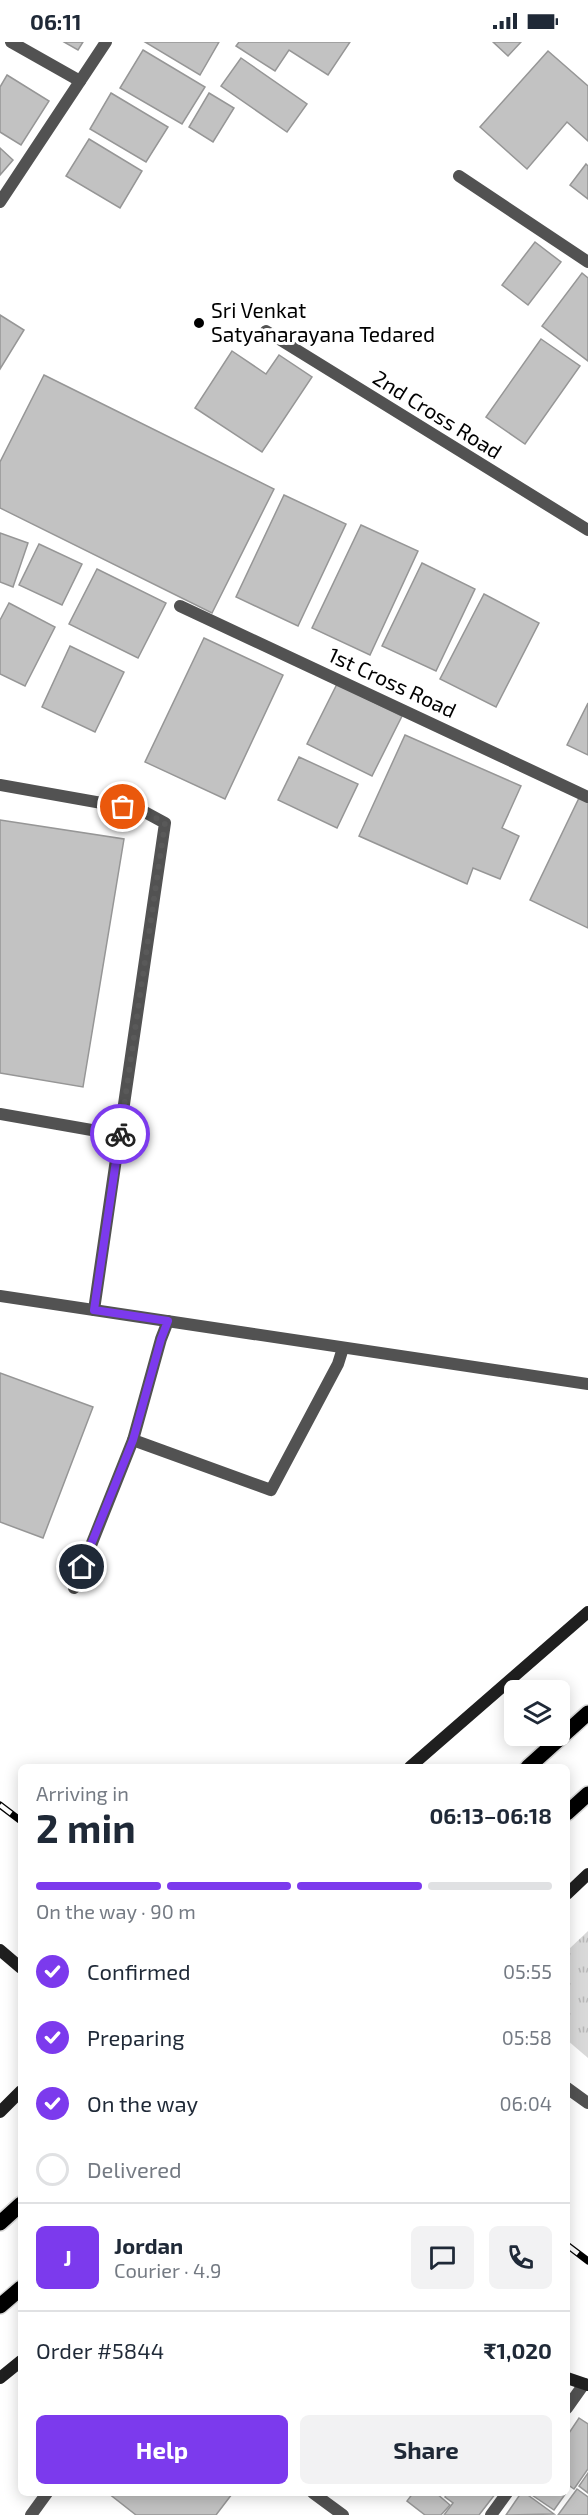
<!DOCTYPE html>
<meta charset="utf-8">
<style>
body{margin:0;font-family:"Exo 2",sans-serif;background:#f2f2f3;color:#1f2937;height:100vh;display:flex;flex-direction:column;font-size:22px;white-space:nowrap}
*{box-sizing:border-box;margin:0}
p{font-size:20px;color:#747a83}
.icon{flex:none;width:33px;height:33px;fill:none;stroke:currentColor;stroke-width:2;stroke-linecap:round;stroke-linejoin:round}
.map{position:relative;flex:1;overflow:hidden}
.drawer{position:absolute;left:18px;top:1722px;width:552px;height:732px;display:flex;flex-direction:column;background:#fff;border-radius:9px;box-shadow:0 3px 15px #0003}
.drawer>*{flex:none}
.fabs{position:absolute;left:504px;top:1638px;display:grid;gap:12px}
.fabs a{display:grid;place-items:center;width:66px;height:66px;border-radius:9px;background:#fff;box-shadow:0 3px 15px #0003;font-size:30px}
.pin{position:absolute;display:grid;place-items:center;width:51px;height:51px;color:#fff;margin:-26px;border:3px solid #fff;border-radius:50%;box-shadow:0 2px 6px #0007}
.courier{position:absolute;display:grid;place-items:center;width:60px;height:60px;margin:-30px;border:4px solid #7c3aed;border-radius:50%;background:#fff;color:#222;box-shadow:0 2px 8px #0007}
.overview em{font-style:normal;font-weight:700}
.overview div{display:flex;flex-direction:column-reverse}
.overview{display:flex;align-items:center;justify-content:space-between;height:102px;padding:0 18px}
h1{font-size:39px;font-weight:700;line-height:45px}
.bar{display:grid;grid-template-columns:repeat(4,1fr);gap:9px 6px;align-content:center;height:72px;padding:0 18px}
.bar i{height:8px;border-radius:4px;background:#e0e1e3}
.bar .selected{background:#7c3aed}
.bar p{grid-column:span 4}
.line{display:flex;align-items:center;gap:15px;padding:0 18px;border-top:2px solid #e0e1e3}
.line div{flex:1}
.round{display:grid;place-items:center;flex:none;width:63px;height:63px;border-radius:9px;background:#f2f2f3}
ol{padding:0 18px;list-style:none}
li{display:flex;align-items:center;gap:18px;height:66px}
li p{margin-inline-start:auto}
li .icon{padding:6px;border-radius:50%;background:#7c3aed;color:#fff;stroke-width:4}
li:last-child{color:#747a83}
li i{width:33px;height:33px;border:3px solid #e0e1e3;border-radius:50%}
.button{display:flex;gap:12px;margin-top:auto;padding:12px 18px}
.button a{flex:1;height:69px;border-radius:9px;background:#7c3aed;color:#fff;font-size:24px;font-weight:700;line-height:69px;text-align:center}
.button a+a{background:#f2f2f3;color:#1f2937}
.status{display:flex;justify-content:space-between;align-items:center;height:42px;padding:0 30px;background:#fff;direction:ltr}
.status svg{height:16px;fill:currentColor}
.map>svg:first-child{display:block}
.grass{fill:url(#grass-tufts)}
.building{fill:#c2c2c2;stroke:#969696;stroke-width:1.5}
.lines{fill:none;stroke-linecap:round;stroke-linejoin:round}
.primary-casing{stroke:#dbdbdb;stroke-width:18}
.lane{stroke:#525252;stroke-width:12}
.street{stroke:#525252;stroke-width:12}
.secondary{stroke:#1f1f1f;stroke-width:12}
.primary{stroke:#000;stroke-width:15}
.rail-casing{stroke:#000;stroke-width:7}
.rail{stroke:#fff;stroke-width:4.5;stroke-dasharray:14;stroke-linecap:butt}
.done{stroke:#595959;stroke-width:6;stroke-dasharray:0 10.8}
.route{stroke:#7c3aed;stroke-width:8}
.poi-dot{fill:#000;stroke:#fff;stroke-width:2}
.labels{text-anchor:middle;stroke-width:6;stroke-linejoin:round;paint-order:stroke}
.poi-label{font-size:21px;fill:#000;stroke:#fff;text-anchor:start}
.street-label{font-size:21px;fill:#000;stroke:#fff}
</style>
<div class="status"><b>06:11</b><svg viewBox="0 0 49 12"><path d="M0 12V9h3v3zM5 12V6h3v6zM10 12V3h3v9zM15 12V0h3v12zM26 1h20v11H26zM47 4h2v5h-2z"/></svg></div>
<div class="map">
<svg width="588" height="2473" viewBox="0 0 588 2473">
<defs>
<pattern id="grass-tufts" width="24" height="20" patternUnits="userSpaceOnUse" patternTransform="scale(1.5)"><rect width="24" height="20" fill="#d9d9d9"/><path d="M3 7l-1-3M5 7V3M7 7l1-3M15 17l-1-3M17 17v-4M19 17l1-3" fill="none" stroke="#b8b8b8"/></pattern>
</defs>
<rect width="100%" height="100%" fill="#fff"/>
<polygon class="grass" points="588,1889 588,2016 567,1998 567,1909"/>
<g class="building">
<polygon points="64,0 83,0 78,8"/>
<polygon points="145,0 219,0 200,33"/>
<polygon points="239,0 350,0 328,33 289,8 275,29 236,4"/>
<polygon points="493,0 521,0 508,14"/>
<polygon points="143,8 205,45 182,82 120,46"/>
<polygon points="548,9 588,44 588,99 567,80 527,127 480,85"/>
<polygon points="241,16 307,62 287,90 221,44"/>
<polygon points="7,33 49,59 21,103 0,90 0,45"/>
<polygon points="111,51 168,85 146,120 90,87"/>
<polygon points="209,51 234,66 213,100 189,85"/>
<polygon points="89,97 142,129 120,166 66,134"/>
<polygon points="0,106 13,118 0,133"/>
<polygon points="586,122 588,124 588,157 570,143"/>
<polygon points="535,200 561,220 528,263 502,243"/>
<polygon points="582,231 588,236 588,319 542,284"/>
<polygon points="0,273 24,288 0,327"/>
<polygon points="541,297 580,324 525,402 486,375"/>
<polygon points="232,309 266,332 279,313 312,335 262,410 195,366"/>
<polygon points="44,333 274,447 212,571 0,466 0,420"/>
<polygon points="284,453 346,482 298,584 236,555"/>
<polygon points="361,483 418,509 370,613 312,586"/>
<polygon points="0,491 28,501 13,545 0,540"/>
<polygon points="39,502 82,522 62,563 19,543"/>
<polygon points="422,521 475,547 436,629 382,604"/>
<polygon points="97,527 166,561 138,616 69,582"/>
<polygon points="484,552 539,581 496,665 440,637"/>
<polygon points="9,561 55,585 25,644 0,632 0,578"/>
<polygon points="204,596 283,633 225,757 145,720"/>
<polygon points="70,604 124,630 95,690 42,665"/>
<polygon points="337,642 402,674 372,734 307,702"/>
<polygon points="588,661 588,713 567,703"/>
<polygon points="405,693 521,744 502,786 519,794 500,837 473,826 467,842 359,794"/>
<polygon points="299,715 358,742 337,786 278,758"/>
<polygon points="579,756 588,760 588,886 530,858"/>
<polygon points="0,778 124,797 83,1045 0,1031"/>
<polygon points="0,1331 93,1365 43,1496 0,1480"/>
<polygon points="579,2376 588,2382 588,2427 574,2447 567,2442 567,2394"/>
<polygon points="588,2431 588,2451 579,2444"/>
<polygon points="577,2447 588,2455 588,2473 558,2473"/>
<polygon points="108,2451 231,2451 232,2452 216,2473 136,2473"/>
<polygon points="413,2451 436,2451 450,2463 441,2473 425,2473 407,2459"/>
<polygon points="447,2451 496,2451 479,2473 444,2473 453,2461 445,2455"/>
<polygon points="521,2451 525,2451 554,2472 506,2473"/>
<polygon points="529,2451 566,2451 554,2468"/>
</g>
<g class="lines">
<defs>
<g id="primary">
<polyline points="528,1725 588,1671"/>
<polyline points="567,1771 588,1752"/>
<polyline points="0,2181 21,2162"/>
<polyline points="0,2264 21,2246"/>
</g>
</defs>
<use href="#primary" class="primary-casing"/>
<g class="lane">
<polyline points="0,743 141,768 165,781 94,1268"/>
<polyline points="0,1072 120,1093"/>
<polyline points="133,1398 271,1448 338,1322 343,1306"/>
<polyline points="74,1546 133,1398 161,1297 168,1279"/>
<polyline points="567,2046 588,2061"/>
<polyline points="313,2451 343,2473"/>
<polyline points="31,2473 47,2451"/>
</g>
<g class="street">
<polyline points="11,0 80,39"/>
<polyline points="459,134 588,220"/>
<polyline points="0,160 106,0"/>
<polyline points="266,289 588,488"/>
<polyline points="180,564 588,755"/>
<polyline points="0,1254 588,1342"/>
<polyline points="567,2366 584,2342"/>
<polyline points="491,2473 507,2451"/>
</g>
<g class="secondary">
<polyline points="410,1725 588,1570"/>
<polyline points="567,1852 588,1832"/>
<polyline points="0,1908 21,1926"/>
<polyline points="0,2070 21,2049"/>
<polyline points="0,2336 21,2319"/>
<polyline points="567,2336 588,2343"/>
</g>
<use href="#primary" class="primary"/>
<defs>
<g id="rail">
<polyline points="0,1763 21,1779"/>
<polyline points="567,2203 588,2219"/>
</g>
</defs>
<use href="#rail" class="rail-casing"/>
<use href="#rail" class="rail"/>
</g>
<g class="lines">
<polyline class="done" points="120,1092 165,781 141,768 123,765"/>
<polyline class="route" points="82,1525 133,1398 161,1297 168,1279 94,1268 120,1092"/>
</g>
<circle class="poi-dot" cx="199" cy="281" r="6"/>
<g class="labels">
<g class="poi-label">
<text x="211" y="276">Sri Venkat<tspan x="211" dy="24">Satyanarayana Tedared</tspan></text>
</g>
<g class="street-label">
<text transform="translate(437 373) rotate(32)" y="7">2nd Cross Road</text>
<text transform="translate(392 641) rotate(25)" y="7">1st Cross Road</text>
</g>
</g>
</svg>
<div class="fabs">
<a><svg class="icon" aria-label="layers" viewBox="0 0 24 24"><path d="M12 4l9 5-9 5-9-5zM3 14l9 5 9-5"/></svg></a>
</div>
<div class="pin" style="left:123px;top:765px;background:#ea580c"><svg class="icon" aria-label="bag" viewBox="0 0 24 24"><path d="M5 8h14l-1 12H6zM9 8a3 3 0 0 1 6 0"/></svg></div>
<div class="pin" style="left:82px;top:1525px;background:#1f2937"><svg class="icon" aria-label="home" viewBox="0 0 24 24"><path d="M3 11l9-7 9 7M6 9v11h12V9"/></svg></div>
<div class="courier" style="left:120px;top:1092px"><svg class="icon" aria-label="bike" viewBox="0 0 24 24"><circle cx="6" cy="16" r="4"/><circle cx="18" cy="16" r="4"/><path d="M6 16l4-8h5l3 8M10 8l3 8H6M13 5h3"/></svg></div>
<section class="drawer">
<div class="overview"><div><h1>2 min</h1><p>Arriving in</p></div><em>06:13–06:18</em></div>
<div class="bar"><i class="selected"></i><i class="selected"></i><i class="selected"></i><i></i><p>On the way · 90 m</p></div>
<ol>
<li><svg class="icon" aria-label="check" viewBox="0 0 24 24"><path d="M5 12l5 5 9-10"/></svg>Confirmed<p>05:55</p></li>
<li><svg class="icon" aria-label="check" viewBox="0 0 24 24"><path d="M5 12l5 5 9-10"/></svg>Preparing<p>05:58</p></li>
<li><svg class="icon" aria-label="check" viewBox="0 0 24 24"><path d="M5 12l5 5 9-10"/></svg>On the way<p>06:04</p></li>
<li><i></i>Delivered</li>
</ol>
<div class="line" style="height:108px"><b class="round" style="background:#7c3aed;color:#fff">J</b><div><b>Jordan</b><p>Courier · 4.9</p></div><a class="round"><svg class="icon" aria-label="chat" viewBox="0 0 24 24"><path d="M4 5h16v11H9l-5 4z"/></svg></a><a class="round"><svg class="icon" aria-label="phone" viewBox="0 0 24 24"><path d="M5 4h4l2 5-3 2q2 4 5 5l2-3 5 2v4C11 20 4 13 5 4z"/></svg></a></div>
<div class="line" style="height:78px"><div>Order #5844</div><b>₹1,020</b></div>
<div class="button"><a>Help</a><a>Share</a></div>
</section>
</div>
